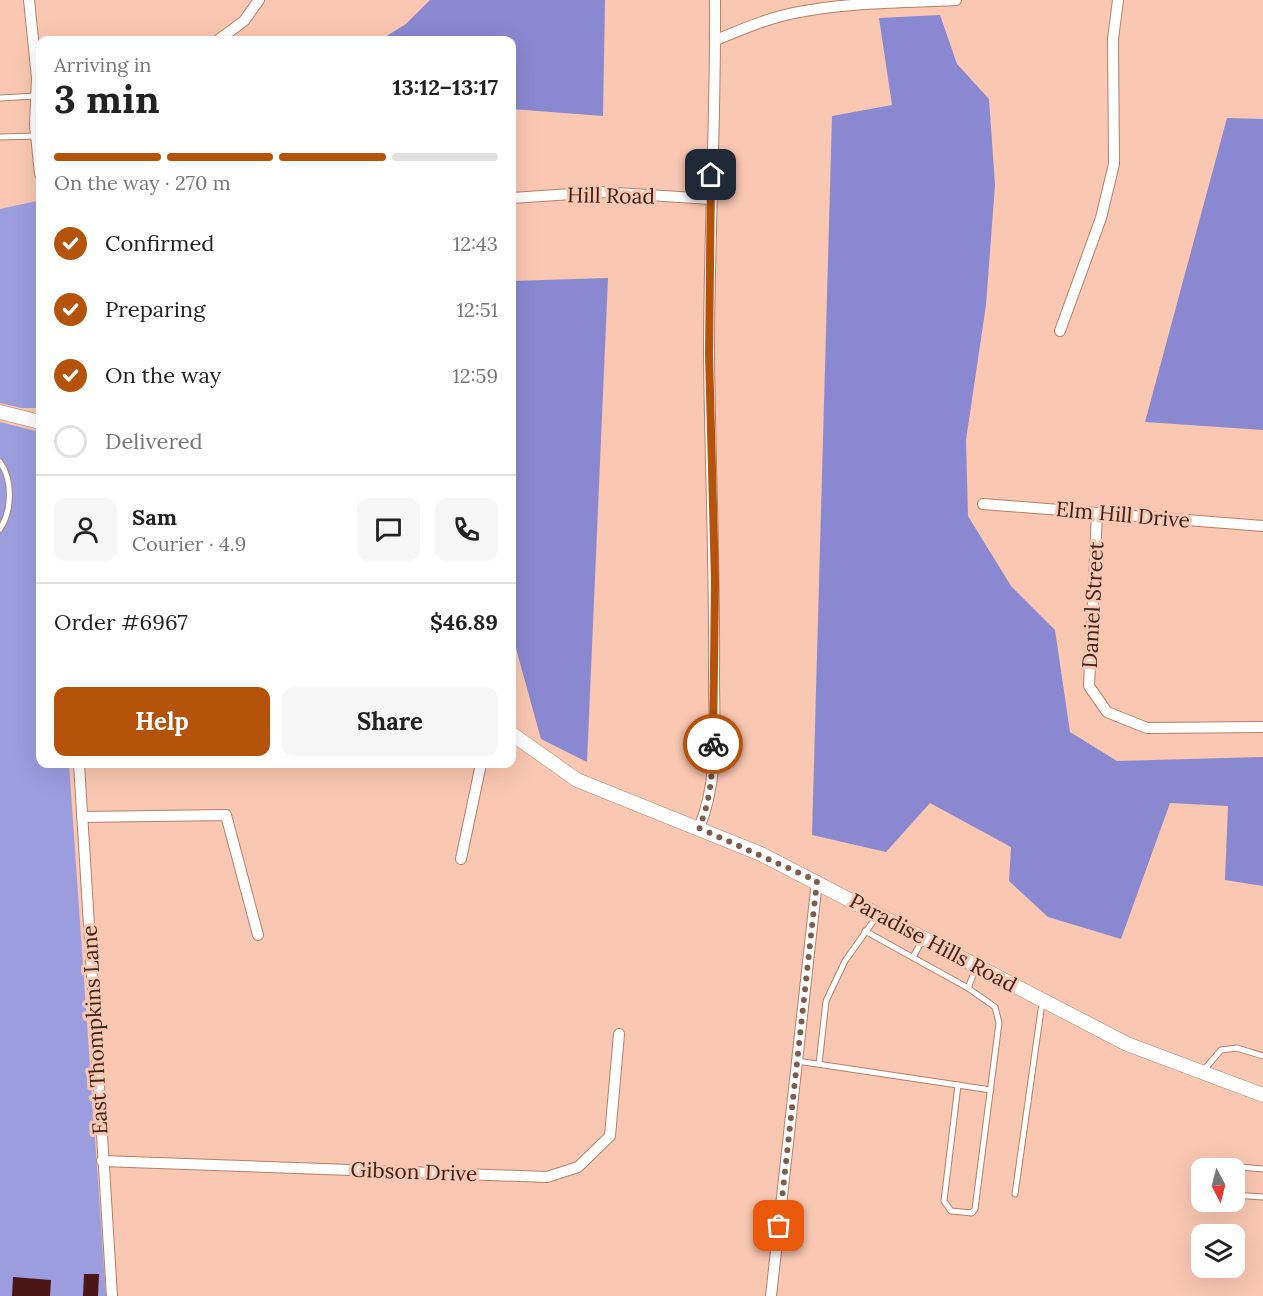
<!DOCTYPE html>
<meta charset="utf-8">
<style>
body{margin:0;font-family:Lora,serif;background:#f6f6f6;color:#222;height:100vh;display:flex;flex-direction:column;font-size:22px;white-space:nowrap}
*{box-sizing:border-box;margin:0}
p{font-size:20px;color:#767676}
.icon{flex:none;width:33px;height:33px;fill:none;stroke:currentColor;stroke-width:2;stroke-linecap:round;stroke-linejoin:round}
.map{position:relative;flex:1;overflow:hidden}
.sheet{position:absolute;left:36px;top:36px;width:480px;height:732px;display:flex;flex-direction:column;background:#fff;border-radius:12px;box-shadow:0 6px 24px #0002}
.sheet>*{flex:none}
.needle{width:39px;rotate:173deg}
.fabs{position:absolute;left:1191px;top:1158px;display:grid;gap:12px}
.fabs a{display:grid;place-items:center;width:54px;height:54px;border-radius:12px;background:#fff;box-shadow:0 6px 24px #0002;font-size:30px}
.pin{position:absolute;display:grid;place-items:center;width:51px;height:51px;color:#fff;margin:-26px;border-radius:12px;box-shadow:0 3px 9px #0006}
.courier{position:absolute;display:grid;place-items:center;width:60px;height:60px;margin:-30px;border:4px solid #b45309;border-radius:50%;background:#fff;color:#222;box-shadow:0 2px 8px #0007}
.overview em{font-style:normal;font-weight:700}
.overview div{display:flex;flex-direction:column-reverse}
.overview{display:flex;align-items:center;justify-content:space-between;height:102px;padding:0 18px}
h1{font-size:39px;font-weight:700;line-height:45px}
.bar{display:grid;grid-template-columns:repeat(4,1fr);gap:9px 6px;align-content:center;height:72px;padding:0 18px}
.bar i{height:8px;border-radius:4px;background:#e0e0e0}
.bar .on{background:#b45309}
.bar p{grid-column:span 4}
.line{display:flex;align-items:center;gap:15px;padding:0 18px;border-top:2px solid #e0e0e0}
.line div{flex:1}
.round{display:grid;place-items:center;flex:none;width:63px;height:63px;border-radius:12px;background:#f6f6f6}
ol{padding:0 18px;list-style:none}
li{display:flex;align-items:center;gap:18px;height:66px}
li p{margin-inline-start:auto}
li .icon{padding:6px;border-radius:50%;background:#b45309;color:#fff;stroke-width:4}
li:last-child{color:#767676}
li i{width:33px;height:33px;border:3px solid #e0e0e0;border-radius:50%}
.action{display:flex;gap:12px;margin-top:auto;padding:12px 18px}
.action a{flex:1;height:69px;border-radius:12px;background:#b45309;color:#fff;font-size:24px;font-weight:700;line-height:69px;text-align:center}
.action a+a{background:#f6f6f6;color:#222}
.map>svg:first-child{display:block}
.green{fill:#9c9ddf}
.forest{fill:#8988d1}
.building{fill:#4b1616}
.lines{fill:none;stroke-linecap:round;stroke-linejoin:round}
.service-casing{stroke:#b87e65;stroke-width:7}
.minor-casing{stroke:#b87e65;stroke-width:12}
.tertiary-casing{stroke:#b87e65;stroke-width:15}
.service{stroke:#fff;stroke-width:5}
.minor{stroke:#fff;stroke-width:10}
.tertiary{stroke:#fff;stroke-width:14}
.done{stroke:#7e5d4f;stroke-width:6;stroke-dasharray:0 10.8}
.route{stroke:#b45309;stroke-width:8}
.labels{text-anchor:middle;stroke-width:6;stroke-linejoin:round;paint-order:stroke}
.street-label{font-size:21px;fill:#3b241a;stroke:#f9c7b2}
</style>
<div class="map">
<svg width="1263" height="1296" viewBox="0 0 1263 1296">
<rect width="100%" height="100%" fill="#f9c7b2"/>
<g class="green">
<polygon points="37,201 40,259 40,408 21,408 0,403 0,209"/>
<polygon points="0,422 40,432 40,764 69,764 106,1296 0,1296"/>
</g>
<g class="forest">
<polygon points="430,0 605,0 603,116 512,109 512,40 380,40 406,24"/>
<polygon points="940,15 957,64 989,99 995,185 986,305 966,440 968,516 1011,586 1055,630 1070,732 1117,761 1263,757 1263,886 1225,880 1228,806 1170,803 1121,939 1048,917 1009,881 1011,847 930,803 886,852 812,835 832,116 892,105 879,18"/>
<polygon points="1227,118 1263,119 1263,430 1145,422"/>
<polygon points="608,278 587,762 541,739 512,634 512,281"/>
</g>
<g class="building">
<polygon points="84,1274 99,1274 98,1296 83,1296"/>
<polygon points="13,1277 51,1280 50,1296 12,1296"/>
</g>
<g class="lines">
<defs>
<g id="service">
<polyline points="0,98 36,96"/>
<polyline points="0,137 36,136"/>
<path d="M0 462C13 480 12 511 0 529"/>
<polyline points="865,931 968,988"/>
<polyline points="913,957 923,939"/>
<polyline points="797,1061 991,1090"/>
<polyline points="819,1064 826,1001 845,961 877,916"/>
<polyline points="1203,1071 1221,1050 1237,1048 1263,1056"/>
<polyline points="958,1085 944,1201 951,1211 972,1213 975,1209 999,1023 995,1007 968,988 976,968"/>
<polyline points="1228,1168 1229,1166 1263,1169"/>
<polyline points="1015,1194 1042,1003"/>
<polyline points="1234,1195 1263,1197"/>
</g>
<g id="minor">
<polyline points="29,0 37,78 35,125 40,174"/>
<polyline points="218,40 244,21 259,0"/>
<path d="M716 40C743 29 770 17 799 12 850 2 904 3 956 0"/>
<polyline points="512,198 601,192 711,199"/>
<polyline points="1060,331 1101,218 1114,164 1113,39 1118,0"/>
<polyline points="983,504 1263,526"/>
<polyline points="1097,513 1089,686 1107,712 1147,728 1263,727"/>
<polyline points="79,764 112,1296"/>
<polyline points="82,817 226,815 258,935"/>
<path d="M699 828C719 781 714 727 714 676 715 569 710 461 709 354 709 236 716 118 715 0"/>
<polyline points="461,859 481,764"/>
<polyline points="102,1161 547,1177 578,1167 610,1136 619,1034"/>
<polyline points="771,1296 817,881"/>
</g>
<g id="tertiary">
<polyline points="0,412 40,422"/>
<polyline points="512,734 577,780 761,854 1127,1044 1263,1095"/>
</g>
</defs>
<use href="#service" class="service-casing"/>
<use href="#minor" class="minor-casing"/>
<use href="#tertiary" class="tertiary-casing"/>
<use href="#service" class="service"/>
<use href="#minor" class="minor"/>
<use href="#tertiary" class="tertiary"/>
</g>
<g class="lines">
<path class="done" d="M713 744C712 774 711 800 699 828L817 881 779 1226"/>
<polyline class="route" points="711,175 709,355 715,582 713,744"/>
</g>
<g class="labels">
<g class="street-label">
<text transform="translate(611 196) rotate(1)" y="7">Hill Road</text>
<text transform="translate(1123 515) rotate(5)" y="7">Elm Hill Drive</text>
<text transform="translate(1093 605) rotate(-87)" y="7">Daniel Street</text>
<text transform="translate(933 943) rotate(28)" y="7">Paradise Hills Road</text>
<text transform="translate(95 1030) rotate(-93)" y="7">East Thompkins Lane</text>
<text transform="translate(414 1172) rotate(2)" y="7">Gibson Drive</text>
</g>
</g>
</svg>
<div class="fabs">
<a><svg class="needle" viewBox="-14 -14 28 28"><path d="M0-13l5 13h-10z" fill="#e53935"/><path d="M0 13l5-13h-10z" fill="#767676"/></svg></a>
<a><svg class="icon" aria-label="layers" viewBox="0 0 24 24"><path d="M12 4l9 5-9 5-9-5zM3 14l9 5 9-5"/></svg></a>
</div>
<div class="pin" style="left:779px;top:1226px;background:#ea580c"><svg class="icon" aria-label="bag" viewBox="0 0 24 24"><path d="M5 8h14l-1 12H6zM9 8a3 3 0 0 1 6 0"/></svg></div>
<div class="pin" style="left:711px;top:175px;background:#1f2937"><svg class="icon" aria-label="home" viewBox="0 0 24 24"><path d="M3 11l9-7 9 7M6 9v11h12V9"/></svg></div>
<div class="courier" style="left:713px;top:744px"><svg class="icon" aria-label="bike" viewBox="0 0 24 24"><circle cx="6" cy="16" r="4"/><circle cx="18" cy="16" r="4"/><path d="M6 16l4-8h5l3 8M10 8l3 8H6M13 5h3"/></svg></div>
<section class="sheet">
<div class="overview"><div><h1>3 min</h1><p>Arriving in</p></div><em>13:12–13:17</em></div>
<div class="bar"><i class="on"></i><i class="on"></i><i class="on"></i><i></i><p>On the way · 270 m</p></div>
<ol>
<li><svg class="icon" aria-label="check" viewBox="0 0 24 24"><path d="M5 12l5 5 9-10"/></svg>Confirmed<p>12:43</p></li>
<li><svg class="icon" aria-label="check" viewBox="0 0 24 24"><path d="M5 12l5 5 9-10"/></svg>Preparing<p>12:51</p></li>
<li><svg class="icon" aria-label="check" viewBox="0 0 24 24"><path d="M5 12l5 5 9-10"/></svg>On the way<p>12:59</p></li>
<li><i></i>Delivered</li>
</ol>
<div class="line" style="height:108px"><a class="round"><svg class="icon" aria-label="person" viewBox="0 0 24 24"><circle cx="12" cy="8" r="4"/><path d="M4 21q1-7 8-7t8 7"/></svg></a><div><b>Sam</b><p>Courier · 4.9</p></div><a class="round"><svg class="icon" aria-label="chat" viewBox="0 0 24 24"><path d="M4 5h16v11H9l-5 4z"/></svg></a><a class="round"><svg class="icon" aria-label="phone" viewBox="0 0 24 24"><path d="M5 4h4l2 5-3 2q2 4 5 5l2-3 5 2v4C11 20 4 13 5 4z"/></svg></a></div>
<div class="line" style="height:78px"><div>Order #6967</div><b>$46.89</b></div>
<div class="action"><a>Help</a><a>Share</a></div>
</section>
</div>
